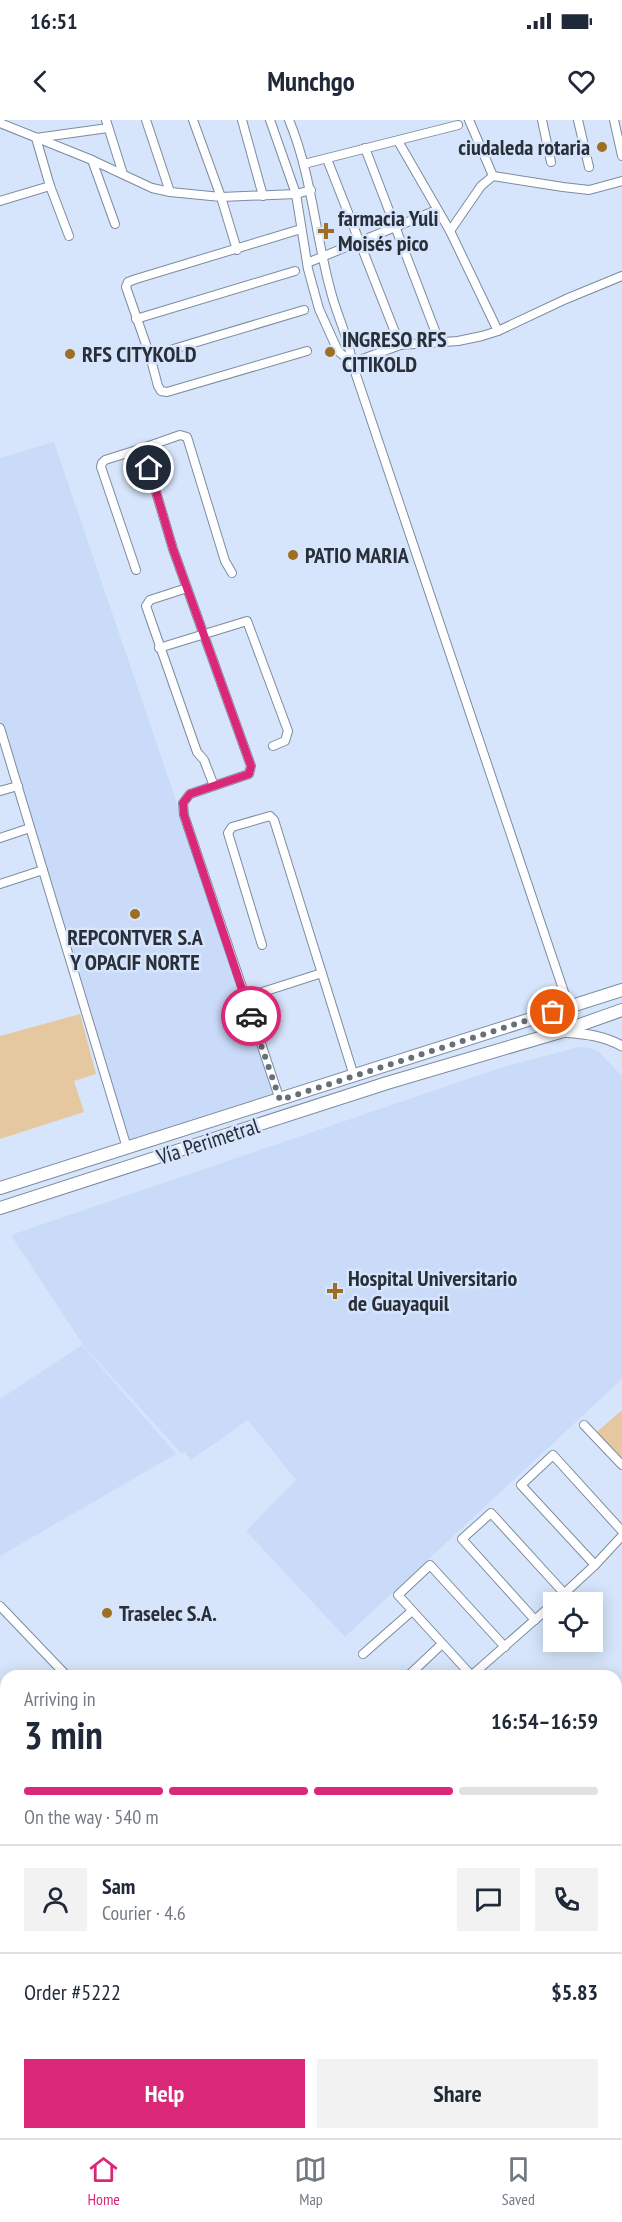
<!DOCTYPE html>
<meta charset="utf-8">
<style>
body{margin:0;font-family:"PT Sans Narrow",sans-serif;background:#f2f2f3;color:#1f2937;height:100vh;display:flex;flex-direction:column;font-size:22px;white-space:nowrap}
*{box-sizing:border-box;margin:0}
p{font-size:20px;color:#747a83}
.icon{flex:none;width:33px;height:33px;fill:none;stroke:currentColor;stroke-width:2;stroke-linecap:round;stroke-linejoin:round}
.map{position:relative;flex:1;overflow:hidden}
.panel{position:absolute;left:0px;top:1550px;width:622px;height:470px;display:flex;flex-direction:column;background:#fff;border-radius:18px 18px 0 0;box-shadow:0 3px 15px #0003}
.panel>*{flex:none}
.fabs{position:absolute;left:543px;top:1472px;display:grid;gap:12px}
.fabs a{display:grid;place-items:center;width:60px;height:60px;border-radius:0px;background:#fff;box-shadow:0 3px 15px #0003;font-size:30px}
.pin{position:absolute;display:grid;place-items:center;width:51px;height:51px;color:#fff;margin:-26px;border:3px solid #fff;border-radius:50%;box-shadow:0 2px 6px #0007}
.courier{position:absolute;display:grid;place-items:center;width:60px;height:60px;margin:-30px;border:4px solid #db2777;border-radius:50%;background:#fff;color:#222;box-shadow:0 2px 8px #0007}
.head em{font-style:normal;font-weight:800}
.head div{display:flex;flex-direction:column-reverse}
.head{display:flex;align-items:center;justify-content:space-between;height:102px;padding:0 24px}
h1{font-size:39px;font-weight:800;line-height:45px}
.bar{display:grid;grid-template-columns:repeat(4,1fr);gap:9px 6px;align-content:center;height:72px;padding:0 24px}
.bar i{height:8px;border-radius:4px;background:#e0e1e3}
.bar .current{background:#db2777}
.bar p{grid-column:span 4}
.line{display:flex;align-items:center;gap:15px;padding:0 24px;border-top:2px solid #e0e1e3}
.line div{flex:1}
.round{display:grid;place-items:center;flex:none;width:63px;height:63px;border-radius:0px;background:#f2f2f3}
.action{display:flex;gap:12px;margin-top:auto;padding:12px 24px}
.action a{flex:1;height:69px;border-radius:0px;background:#db2777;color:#fff;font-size:24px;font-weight:800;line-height:69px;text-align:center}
.action a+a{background:#f2f2f3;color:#1f2937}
.status{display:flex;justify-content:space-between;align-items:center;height:42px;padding:0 30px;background:#fff;direction:ltr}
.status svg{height:16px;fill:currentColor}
header{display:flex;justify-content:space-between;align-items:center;height:78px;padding:0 24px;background:#fff;font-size:27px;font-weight:800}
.tab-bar{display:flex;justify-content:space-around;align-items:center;height:84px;border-top:2px solid #e0e1e3;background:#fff;font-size:16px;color:#747a83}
.tab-bar a{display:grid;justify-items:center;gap:3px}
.tab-bar .current{color:#db2777}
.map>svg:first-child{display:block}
.built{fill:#c9dbf9}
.green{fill:#e6c8a0}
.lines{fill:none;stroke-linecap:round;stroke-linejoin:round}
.stream{stroke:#b29368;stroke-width:2}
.minor-casing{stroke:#7d8ba0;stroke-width:10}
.major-casing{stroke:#7d8ba0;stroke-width:11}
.highway-casing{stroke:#7d8ba0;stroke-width:14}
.minor{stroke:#fff;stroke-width:8}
.major{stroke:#fff;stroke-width:9}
.highway{stroke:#fff;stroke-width:12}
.done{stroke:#666f7c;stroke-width:6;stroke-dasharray:0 10.8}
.route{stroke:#db2777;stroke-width:8}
.poi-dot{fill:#9e6f22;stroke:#d6e5fb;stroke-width:2}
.labels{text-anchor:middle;stroke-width:5;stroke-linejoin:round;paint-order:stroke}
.poi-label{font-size:22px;font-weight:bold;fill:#292f38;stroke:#d6e5fb;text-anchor:start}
.street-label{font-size:22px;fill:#292f38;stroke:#d6e5fb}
</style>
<div class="status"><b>16:51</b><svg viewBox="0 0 49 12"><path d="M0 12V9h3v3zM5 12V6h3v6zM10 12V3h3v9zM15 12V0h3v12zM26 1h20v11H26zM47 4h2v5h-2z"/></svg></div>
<header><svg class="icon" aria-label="back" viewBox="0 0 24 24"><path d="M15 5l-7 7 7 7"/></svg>Munchgo<svg class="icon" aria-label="heart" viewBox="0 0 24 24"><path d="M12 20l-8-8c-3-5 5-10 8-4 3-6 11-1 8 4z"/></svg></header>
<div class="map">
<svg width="622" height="2018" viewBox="0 0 622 2018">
<rect width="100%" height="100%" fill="#d6e5fb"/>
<g class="built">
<polygon points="54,322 278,980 127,1028 0,608 0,338"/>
<polygon points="579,927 591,928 599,932 622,956 622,1259 345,1517 246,1411 296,1360 248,1300 191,1340 185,1332 182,1334 84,1226 11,1115 500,948"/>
<polygon points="82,1225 176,1334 0,1436 0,1279"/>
<polygon points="6,1702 6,1935 0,1926 0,1706"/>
</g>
<g class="green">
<polygon points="80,894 96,954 74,961 84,992 0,1019 0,916"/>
<polygon points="622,1290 622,1340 597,1312"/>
</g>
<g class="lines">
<g class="stream">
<polyline points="0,1950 6,1961"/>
<polyline points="39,2013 42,2018"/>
</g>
<defs>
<g id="minor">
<polyline points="106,0 123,54"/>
<polyline points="146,0 170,72"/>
<polyline points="193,0 221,77 296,74 311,70"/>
<polyline points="242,0 263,76"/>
<polyline points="270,0 296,74 308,149 319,189 338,231 352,243"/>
<path d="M289 0C312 55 315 115 331 172 337 196 349 218 352 243L569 887"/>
<polyline points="469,0 493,56"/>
<polyline points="542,0 551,42"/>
<polyline points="578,0 589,47"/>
<polyline points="614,0 622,36"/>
<polyline points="0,3 92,40 152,68 170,72 221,77 237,130"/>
<polyline points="398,21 450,111 498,211"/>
<polyline points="365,28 439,221"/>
<polyline points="327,39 400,225"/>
<polyline points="92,40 115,104"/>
<polyline points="304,44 458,5"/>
<polyline points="0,81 50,66"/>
<polyline points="301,109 136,159 128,162 126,167 150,236 158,266 161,271 167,272 307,231"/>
<polyline points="450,111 481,66 493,56 563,67 589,70 622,61"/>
<polyline points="69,116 50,66 36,18 108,8"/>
<polyline points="307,143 437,90"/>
<polyline points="136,199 295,151"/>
<polyline points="150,236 304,190"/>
<polyline points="352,243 400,225 458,221 482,216 498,211 566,179 622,156"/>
<polyline points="136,450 101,347 102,343 105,340 143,328"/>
<polyline points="232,453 225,441 187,317 180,315 143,328 173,429 251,646 249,654 190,674 183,683 184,695 280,980"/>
<polyline points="187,468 150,480 146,486 197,632 204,640 214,666"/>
<polyline points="159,528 247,501 288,611 285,621 273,626"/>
<polyline points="0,608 127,1028"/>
<polyline points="0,671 18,666"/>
<polyline points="0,718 30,708"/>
<polyline points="0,764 43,750"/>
<polyline points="262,825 228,713 232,707 270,696 274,700 354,956"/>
<polyline points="244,878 322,853"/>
<polyline points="584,1305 622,1345"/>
<polyline points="595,1445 521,1365 553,1335 622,1411"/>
<polyline points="555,1482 595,1445 622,1416"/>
<polyline points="0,1486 67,1556"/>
<polyline points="535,1500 462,1419 491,1393 564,1473"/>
<polyline points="363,1534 412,1491"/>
<polyline points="471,1555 398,1475 430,1445 505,1527"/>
<polyline points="408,1556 442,1524"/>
<polyline points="471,1556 554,1483"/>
<polyline points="0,1656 6,1662"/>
<polyline points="616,1818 622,1824"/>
<polyline points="616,1833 622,1839"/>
<polyline points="616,1897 622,1898"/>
<polyline points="616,1937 622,1938"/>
<polyline points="616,1976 622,1977"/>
<polyline points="0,1983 6,1992"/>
<polyline points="584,2013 587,2018"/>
<polyline points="595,2013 622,2016"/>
<polyline points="27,2018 33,2013"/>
<polyline points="44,2018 51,2013"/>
<polyline points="506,2018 508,2013"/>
<polyline points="560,2018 562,2013"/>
</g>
<path id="major" d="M562 912C585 914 602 915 622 926"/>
<g id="highway">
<polyline points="0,1068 622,870"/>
<polyline points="0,1088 387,963 560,912 622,890"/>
</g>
</defs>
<use href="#minor" class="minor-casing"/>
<use href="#major" class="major-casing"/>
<use href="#highway" class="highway-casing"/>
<use href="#minor" class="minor"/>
<use href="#major" class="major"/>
<use href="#highway" class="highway"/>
</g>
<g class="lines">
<polyline class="done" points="251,896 280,980 553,892"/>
<polyline class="route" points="149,348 173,429 251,646 249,654 190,674 183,683 184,695 251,896"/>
</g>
<g class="poi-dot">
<circle cx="602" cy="27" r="6"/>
<path d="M323 102h6v6h6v6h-6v6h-6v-6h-6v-6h6z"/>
<circle cx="330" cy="232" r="6"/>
<circle cx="70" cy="234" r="6"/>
<circle cx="293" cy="435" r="6"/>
<circle cx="135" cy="794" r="6"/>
<path d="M332 1162h6v6h6v6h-6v6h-6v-6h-6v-6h6z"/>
<circle cx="107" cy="1493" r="6"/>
</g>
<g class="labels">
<g class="poi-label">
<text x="590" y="35" text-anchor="end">ciudaleda rotaria</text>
<text x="338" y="106">farmacia Yuli<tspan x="338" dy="25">Moisés pico</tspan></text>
<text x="342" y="227">INGRESO RFS<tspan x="342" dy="25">CITIKOLD</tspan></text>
<text x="82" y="242">RFS CITYKOLD</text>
<text x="305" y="443">PATIO MARIA</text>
<text x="135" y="825" text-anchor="middle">REPCONTVER S.A<tspan x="135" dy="25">Y OPACIF NORTE</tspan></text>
<text x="348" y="1166">Hospital Universitario<tspan x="348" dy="25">de Guayaquil</tspan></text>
<text x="119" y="1501">Traselec S.A.</text>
</g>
<g class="street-label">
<text transform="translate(208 1021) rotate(-18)" y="8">Vía Perimetral</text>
</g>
</g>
</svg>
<div class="fabs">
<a><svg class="icon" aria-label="locate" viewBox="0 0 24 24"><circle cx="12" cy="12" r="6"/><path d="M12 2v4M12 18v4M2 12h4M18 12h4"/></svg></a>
</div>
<div class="pin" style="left:553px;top:892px;background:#ea580c"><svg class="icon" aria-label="bag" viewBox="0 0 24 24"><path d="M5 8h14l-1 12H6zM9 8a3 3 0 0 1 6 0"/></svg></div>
<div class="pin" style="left:149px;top:348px;background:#1f2937"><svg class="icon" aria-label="home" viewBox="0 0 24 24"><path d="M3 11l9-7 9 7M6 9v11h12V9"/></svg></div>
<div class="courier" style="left:251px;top:896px"><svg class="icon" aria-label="car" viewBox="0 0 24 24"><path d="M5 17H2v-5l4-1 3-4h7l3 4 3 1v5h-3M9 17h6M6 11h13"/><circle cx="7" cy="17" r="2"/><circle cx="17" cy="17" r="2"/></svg></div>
<section class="panel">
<div class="head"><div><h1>3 min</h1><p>Arriving in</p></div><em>16:54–16:59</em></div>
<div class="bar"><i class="current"></i><i class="current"></i><i class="current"></i><i></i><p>On the way · 540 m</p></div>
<div class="line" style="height:108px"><a class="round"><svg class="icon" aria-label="person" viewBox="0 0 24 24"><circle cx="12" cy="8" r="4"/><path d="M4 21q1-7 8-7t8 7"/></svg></a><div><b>Sam</b><p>Courier · 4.6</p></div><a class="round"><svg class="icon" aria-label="chat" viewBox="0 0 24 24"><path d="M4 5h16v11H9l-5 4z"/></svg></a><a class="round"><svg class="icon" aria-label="phone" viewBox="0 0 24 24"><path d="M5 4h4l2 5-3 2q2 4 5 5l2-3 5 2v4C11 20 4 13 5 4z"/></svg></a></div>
<div class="line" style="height:78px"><div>Order #5222</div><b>$5.83</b></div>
<div class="action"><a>Help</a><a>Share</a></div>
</section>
</div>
<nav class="tab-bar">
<a class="current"><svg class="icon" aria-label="home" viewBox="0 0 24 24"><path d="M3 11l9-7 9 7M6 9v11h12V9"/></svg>Home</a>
<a><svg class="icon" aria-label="map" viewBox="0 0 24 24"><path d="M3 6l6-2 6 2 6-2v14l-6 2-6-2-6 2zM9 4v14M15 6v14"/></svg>Map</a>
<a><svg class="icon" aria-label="saved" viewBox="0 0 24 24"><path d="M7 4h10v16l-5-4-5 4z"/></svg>Saved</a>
</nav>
